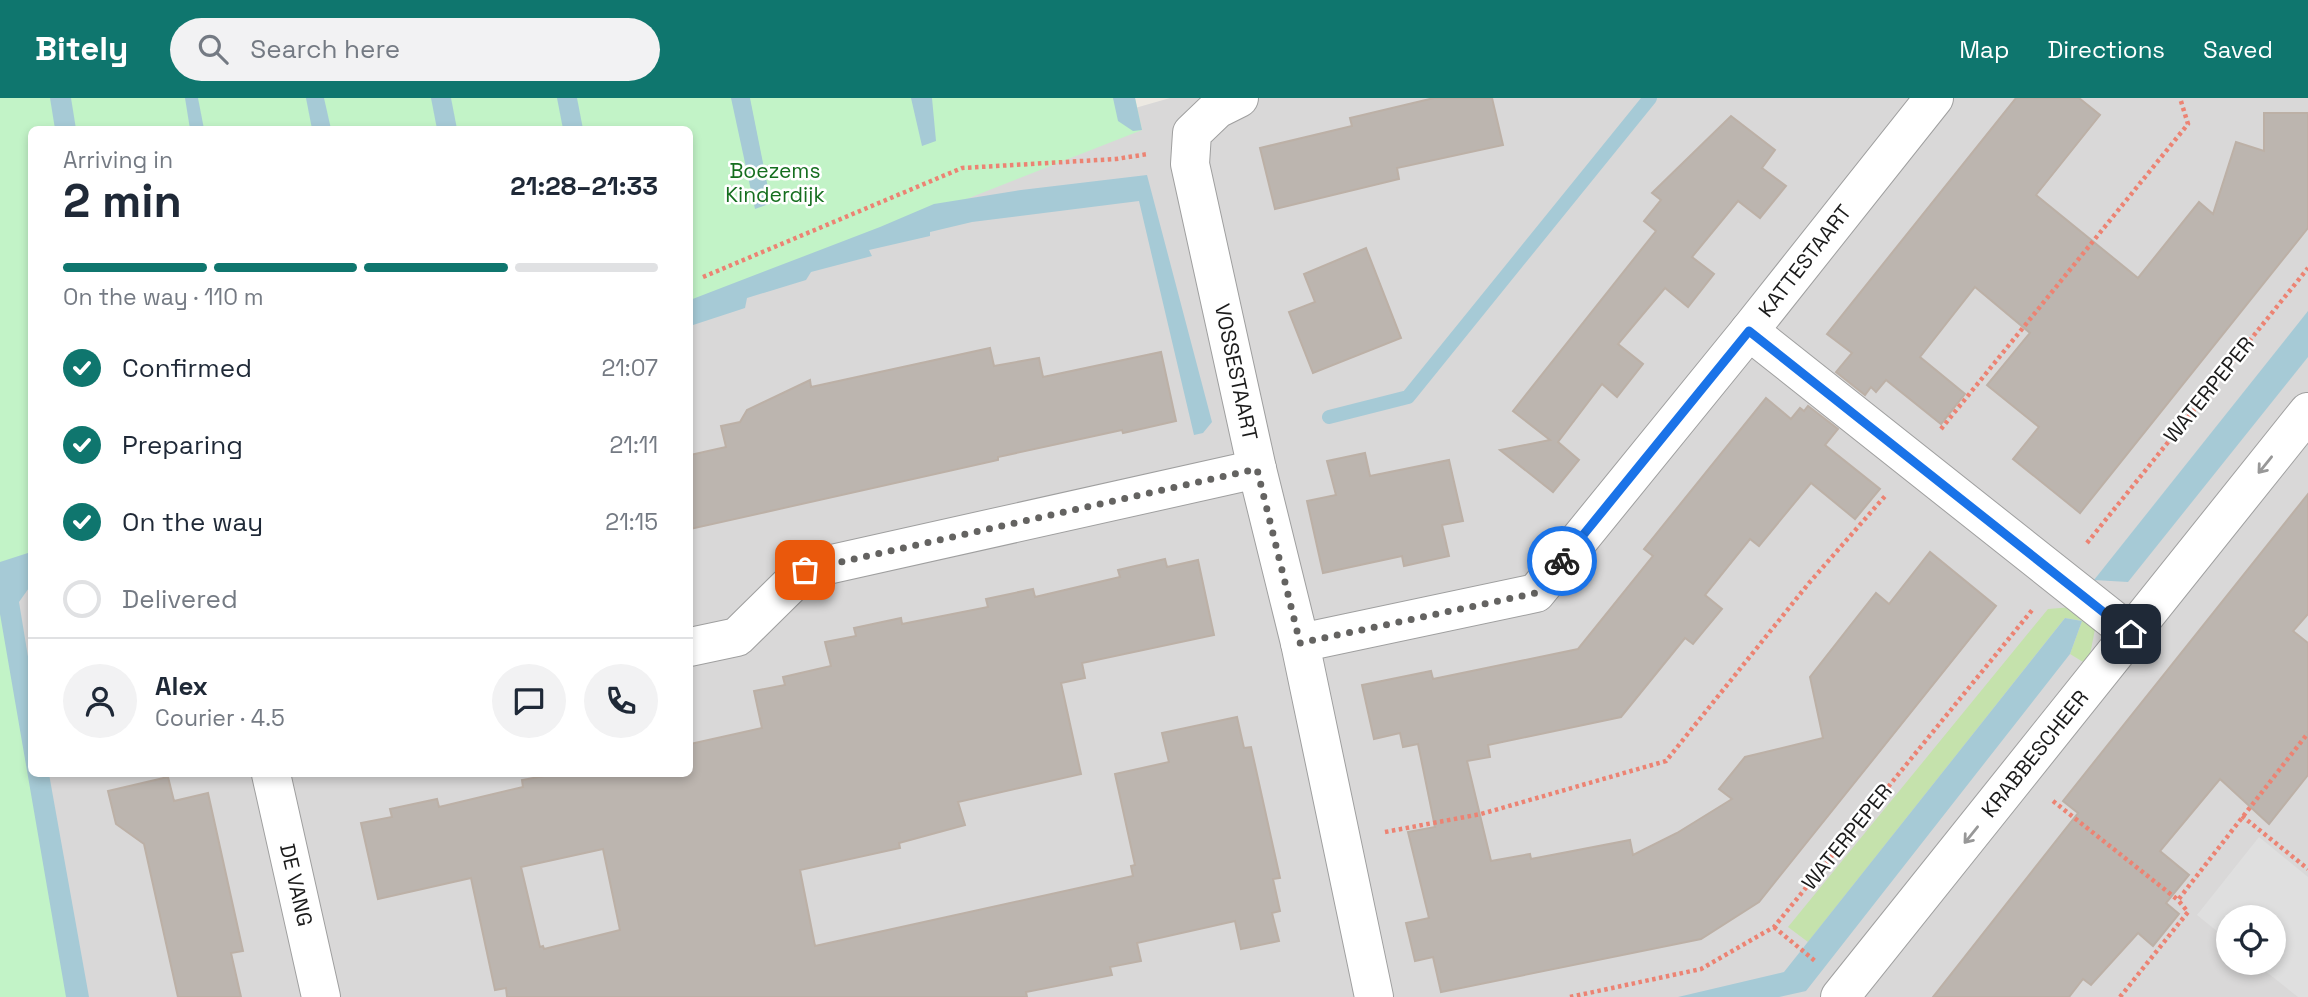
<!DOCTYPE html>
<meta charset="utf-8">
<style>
body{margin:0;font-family:"Space Grotesk",sans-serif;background:#f2f2f3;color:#1f2937;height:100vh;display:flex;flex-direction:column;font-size:26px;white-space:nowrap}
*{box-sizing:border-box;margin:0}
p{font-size:23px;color:#747a83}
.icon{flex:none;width:38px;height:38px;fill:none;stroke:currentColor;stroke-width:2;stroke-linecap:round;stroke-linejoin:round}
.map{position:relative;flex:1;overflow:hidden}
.panel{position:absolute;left:28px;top:28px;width:665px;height:651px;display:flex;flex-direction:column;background:#fff;border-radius:10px;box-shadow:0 4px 10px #0003}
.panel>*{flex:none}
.controls{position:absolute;left:2216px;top:807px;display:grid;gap:14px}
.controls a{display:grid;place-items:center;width:70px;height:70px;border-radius:50%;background:#fff;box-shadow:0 4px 10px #0003;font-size:35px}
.pin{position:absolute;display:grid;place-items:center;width:60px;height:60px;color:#fff;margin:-30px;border-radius:14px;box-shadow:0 4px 10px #0006}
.courier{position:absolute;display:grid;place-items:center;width:70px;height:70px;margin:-35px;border:5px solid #1a73e8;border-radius:50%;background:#fff;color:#222;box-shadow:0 2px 9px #0007}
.summary em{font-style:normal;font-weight:600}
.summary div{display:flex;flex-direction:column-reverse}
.summary{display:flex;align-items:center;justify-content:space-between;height:119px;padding:0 35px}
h1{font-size:46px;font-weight:600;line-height:52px}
.bar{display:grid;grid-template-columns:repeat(4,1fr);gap:10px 7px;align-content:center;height:84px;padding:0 35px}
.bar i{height:9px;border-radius:5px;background:#e0e1e3}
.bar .selected{background:#0f766e}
.bar p{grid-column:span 4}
.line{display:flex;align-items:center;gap:18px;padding:0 35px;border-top:2px solid #e0e1e3}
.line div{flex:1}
.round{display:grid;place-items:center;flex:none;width:74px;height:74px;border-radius:37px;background:#f2f2f3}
ol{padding:0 35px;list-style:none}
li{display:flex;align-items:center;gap:21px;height:77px}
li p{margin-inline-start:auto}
li .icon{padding:7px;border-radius:50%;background:#0f766e;color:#fff;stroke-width:4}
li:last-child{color:#747a83}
li i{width:38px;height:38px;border:4px solid #e0e1e3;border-radius:50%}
header{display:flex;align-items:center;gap:42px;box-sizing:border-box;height:98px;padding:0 35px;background:#0f766e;color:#fff}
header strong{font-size:33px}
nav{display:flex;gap:38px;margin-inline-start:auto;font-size:24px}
.search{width:490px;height:63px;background:#f2f2f3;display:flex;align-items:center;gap:18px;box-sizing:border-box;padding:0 24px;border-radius:38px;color:#747a83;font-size:26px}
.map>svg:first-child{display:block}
.residential{fill:#d9d8d8;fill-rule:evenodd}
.grass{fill:#c5e2ac}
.park{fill:#c2f3c7}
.parking{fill:#dfdfdf}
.water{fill:#a6cad6}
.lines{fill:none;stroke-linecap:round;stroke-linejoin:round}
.stream{stroke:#a6cad6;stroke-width:14}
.building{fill:#bcb5af;stroke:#bcb0a6;stroke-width:2;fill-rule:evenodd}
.street-casing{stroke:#9f9f9f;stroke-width:40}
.path{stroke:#ec8373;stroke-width:4.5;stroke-dasharray:3.5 3.5;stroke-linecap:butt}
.street{stroke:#fff;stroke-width:38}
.oneway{stroke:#989898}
.done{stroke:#646361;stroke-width:7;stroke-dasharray:0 12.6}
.route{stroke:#1a73e8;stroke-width:9}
.labels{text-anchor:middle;stroke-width:5;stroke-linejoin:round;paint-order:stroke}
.park-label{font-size:21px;fill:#156e1f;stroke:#fff}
.street-label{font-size:21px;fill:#1b1b1b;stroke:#fff}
</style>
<header>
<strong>Bitely</strong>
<div class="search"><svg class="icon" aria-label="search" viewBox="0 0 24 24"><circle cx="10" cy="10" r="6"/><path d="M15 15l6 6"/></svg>Search here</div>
<nav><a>Map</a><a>Directions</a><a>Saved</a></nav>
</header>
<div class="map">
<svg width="2308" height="899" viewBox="0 0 2308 899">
<rect width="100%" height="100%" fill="#ece9e2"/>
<path class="residential" d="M1170 0H2308V899H68L0 493 31 470 32 676H690V138ZM2228 819H2273V864H2228Z"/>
<polygon class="grass" points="2072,509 2095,531 2088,567 2070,556 2082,523 2065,520 1808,844 1788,829 2048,511"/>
<polygon class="park" points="0,0 1135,0 1142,32 690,210 690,32 32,32 31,468 7,478 32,676 82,899 0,899"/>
<polygon class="parking" points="2259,739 2308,779 2308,899 2298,899 2255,865 2273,864 2273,819 2228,819 2228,842 2197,817"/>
<g class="water">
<polygon points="50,0 71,0 76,31 55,31"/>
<polygon points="185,0 198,0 204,31 190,31"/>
<polygon points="306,0 324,0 331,31 312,31"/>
<polygon points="431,0 451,0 457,31 437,31"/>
<polygon points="557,0 577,0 583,31 563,31"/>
<polygon points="731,0 750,0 771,105 755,111"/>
<polygon points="911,0 932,0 936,43 922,48"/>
<polygon points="1113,0 1135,0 1142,32 1133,33 1118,23"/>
<polygon points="1147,77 1212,324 1203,335 1194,337 1139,103 972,124 930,134 930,138 869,152 872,158 811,174 806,182 747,200 745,210 690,228 690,202 880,129 934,106 1021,92"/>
<polygon points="2308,213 2308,259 2128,484 2094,482"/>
<polygon points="31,454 31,487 19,504 31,577 32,676 49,676 89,899 66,899 0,516 0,464"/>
<polygon points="2065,520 2082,523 2070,556 1806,893 1779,899 1678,899 1784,874"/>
</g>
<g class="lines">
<polyline class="stream" points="1329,319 1408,299 1650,0"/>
</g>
<g class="building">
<polygon points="1434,0 1492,0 1503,47 1397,70 1399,81 1275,111 1260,50 1352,28 1350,20"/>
<polygon points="2016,0 2079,0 2100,17 2036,97 2138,180 2199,104 2213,116 2236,44 2264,53 2264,15 2308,15 2308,130 2080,415 2013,361 2039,329 1987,287 2030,235 1975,189 1920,259 1965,296 1941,326 1886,282 1876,294 1871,289 1865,297 1836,274 1852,255 1827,236"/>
<polygon points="1731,18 1775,52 1762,70 1786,88 1760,120 1738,103 1692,159 1714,176 1688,209 1665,190 1618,246 1643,266 1617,299 1602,286 1558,344 1579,362 1553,394 1500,352 1550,342 1513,313 1656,133 1644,123 1661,102 1652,95"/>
<polygon points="1366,150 1401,240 1313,275 1289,214 1315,204 1304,176"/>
<polygon points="990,250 994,268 1039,260 1043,279 1161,254 1176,323 1123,335 1122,332 998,359 998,362 690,431 690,357 726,349 721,328 740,324 747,312 810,282 811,289"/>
<polygon points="1766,300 1791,321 1800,310 1804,313 1808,308 1838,331 1825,347 1880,391 1855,421 1811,385 1759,448 1750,441 1705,497 1722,511 1693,546 1685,540 1621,619 1488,647 1490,659 1467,663 1491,763 1530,756 1531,761 1630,742 1633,757 1677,735 1732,701 1719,691 1745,659 1823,640 1810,579 1876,495 1889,506 1930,454 1996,508 1759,804 1701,841 1441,894 1433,859 1415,863 1406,825 1429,820 1408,734 1435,729 1418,646 1403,649 1400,635 1374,641 1362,587 1431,573 1433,581 1578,551 1653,458 1644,451"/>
<polygon points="1365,355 1370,378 1449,362 1463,423 1442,427 1449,458 1404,468 1402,458 1323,475 1307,403 1336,397 1327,363"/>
<polygon points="2308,396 2308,516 2293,533 2308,545 2308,677 2269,726 2220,681 2160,753 2189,777 2166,805 2179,816 2153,848 2138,835 2091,887 2083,881 2069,899 1933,899 2078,715 2063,703"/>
<path d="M1165 461 1167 469 1198 462 1214 537 1082 565 1085 580 1061 585 1081 676 958 704 965 727 899 745 900 750 800 772 815 848 1133 778 1131 768 1135 767 1115 676 1169 664 1162 635 1237 619 1244 650 1251 649 1280 780 1273 781 1280 813 1272 815 1279 843 1241 851 1235 823 1137 845 1141 863 1110 869 1112 877 1026 894 1027 899H507L506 890 495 892 471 780 378 801 361 725 392 719 390 711 437 701 439 709 523 689 522 682 555 676H690V646L762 630 754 593 785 587 783 579 831 568 825 544 856 538 854 530 901 520 902 526 988 509 986 501 1033 491 1035 499 1120 479 1118 472ZM603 751 620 832 544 851 543 848 540 849 521 769Z"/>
<polygon points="168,679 174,703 208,695 243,853 231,855 241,899 178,899 144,746 116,726 108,693"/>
</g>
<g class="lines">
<defs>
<g id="street">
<polyline points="1239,0 1217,11 1192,35 1190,66 1257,371 1300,545 1374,899"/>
<polyline points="1749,233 2131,536"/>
<polyline points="1300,545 1536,495 1749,233 1934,0"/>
<polyline points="690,549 737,539 805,472 1257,371"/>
<polyline points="271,676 321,899"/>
<polyline points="1840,899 2308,314"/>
</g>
</defs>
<use href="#street" class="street-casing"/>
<g class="path">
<polyline points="703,179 962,70 1116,61 1148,56"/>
<polyline points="1941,331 2188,26 2180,0"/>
<polyline points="2087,445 2308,170"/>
<polyline points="2053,703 2178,802 2308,635"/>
<polyline points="2242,718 2308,771"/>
<polyline points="1385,734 1481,716 1666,663 1809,485 1886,397"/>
<polyline points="1774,829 1815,863"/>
<polyline points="1570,899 1701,871 1774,829 2033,511"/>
<polyline points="2120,899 2188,814 2178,802"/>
</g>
<use href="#street" class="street"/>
</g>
<defs><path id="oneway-shaft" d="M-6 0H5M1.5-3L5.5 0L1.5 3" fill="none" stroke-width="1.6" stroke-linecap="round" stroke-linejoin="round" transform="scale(1.75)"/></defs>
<g class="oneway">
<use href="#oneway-shaft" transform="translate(2265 367) rotate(129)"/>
<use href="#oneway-shaft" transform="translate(1971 737) rotate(129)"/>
</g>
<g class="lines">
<polyline class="done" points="805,472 1257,371 1300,545 1536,495 1562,463"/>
<polyline class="route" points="1562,463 1749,233 2131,536"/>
</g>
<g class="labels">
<g class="park-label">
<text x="775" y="80">Boezems<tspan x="775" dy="24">Kinderdijk</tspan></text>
</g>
<g class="street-label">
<text transform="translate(1805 163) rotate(-52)" y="7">KATTESTAART</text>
<text transform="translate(1236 274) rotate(78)" y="7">VOSSESTAART</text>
<text transform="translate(2209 292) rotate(-51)" y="7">WATERPEPER</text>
<text transform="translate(2035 656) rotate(-51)" y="7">KRABBESCHEER</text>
<text transform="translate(1847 739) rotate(-51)" y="7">WATERPEPER</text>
<text transform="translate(296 787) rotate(77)" y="7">DE VANG</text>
</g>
</g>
</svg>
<div class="controls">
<a><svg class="icon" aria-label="locate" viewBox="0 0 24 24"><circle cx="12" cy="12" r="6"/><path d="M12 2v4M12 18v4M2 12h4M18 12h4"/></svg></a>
</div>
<div class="pin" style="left:805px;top:472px;background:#ea580c"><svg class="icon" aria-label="bag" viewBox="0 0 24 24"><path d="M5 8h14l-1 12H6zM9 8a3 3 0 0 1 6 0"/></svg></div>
<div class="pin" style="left:2131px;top:536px;background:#1f2937"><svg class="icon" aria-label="home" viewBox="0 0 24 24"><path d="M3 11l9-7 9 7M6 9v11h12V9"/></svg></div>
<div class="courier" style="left:1562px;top:463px"><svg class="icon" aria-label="bike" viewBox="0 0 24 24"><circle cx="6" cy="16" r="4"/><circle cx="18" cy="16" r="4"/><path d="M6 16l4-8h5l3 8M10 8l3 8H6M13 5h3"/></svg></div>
<section class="panel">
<div class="summary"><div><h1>2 min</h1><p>Arriving in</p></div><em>21:28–21:33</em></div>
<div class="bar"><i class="selected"></i><i class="selected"></i><i class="selected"></i><i></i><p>On the way · 110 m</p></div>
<ol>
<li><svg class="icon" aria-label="check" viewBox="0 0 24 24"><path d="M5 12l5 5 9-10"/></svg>Confirmed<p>21:07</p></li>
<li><svg class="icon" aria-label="check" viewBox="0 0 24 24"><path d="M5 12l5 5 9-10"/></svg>Preparing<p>21:11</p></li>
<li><svg class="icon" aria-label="check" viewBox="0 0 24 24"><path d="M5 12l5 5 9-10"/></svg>On the way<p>21:15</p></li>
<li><i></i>Delivered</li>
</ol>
<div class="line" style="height:126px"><a class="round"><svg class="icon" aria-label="person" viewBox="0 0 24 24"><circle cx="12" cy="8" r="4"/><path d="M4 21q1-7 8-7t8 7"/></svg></a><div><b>Alex</b><p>Courier · 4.5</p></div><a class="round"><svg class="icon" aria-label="chat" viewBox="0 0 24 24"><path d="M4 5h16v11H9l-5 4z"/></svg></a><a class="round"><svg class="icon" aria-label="phone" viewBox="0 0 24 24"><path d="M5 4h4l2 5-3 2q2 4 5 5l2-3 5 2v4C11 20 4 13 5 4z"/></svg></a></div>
</section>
</div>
